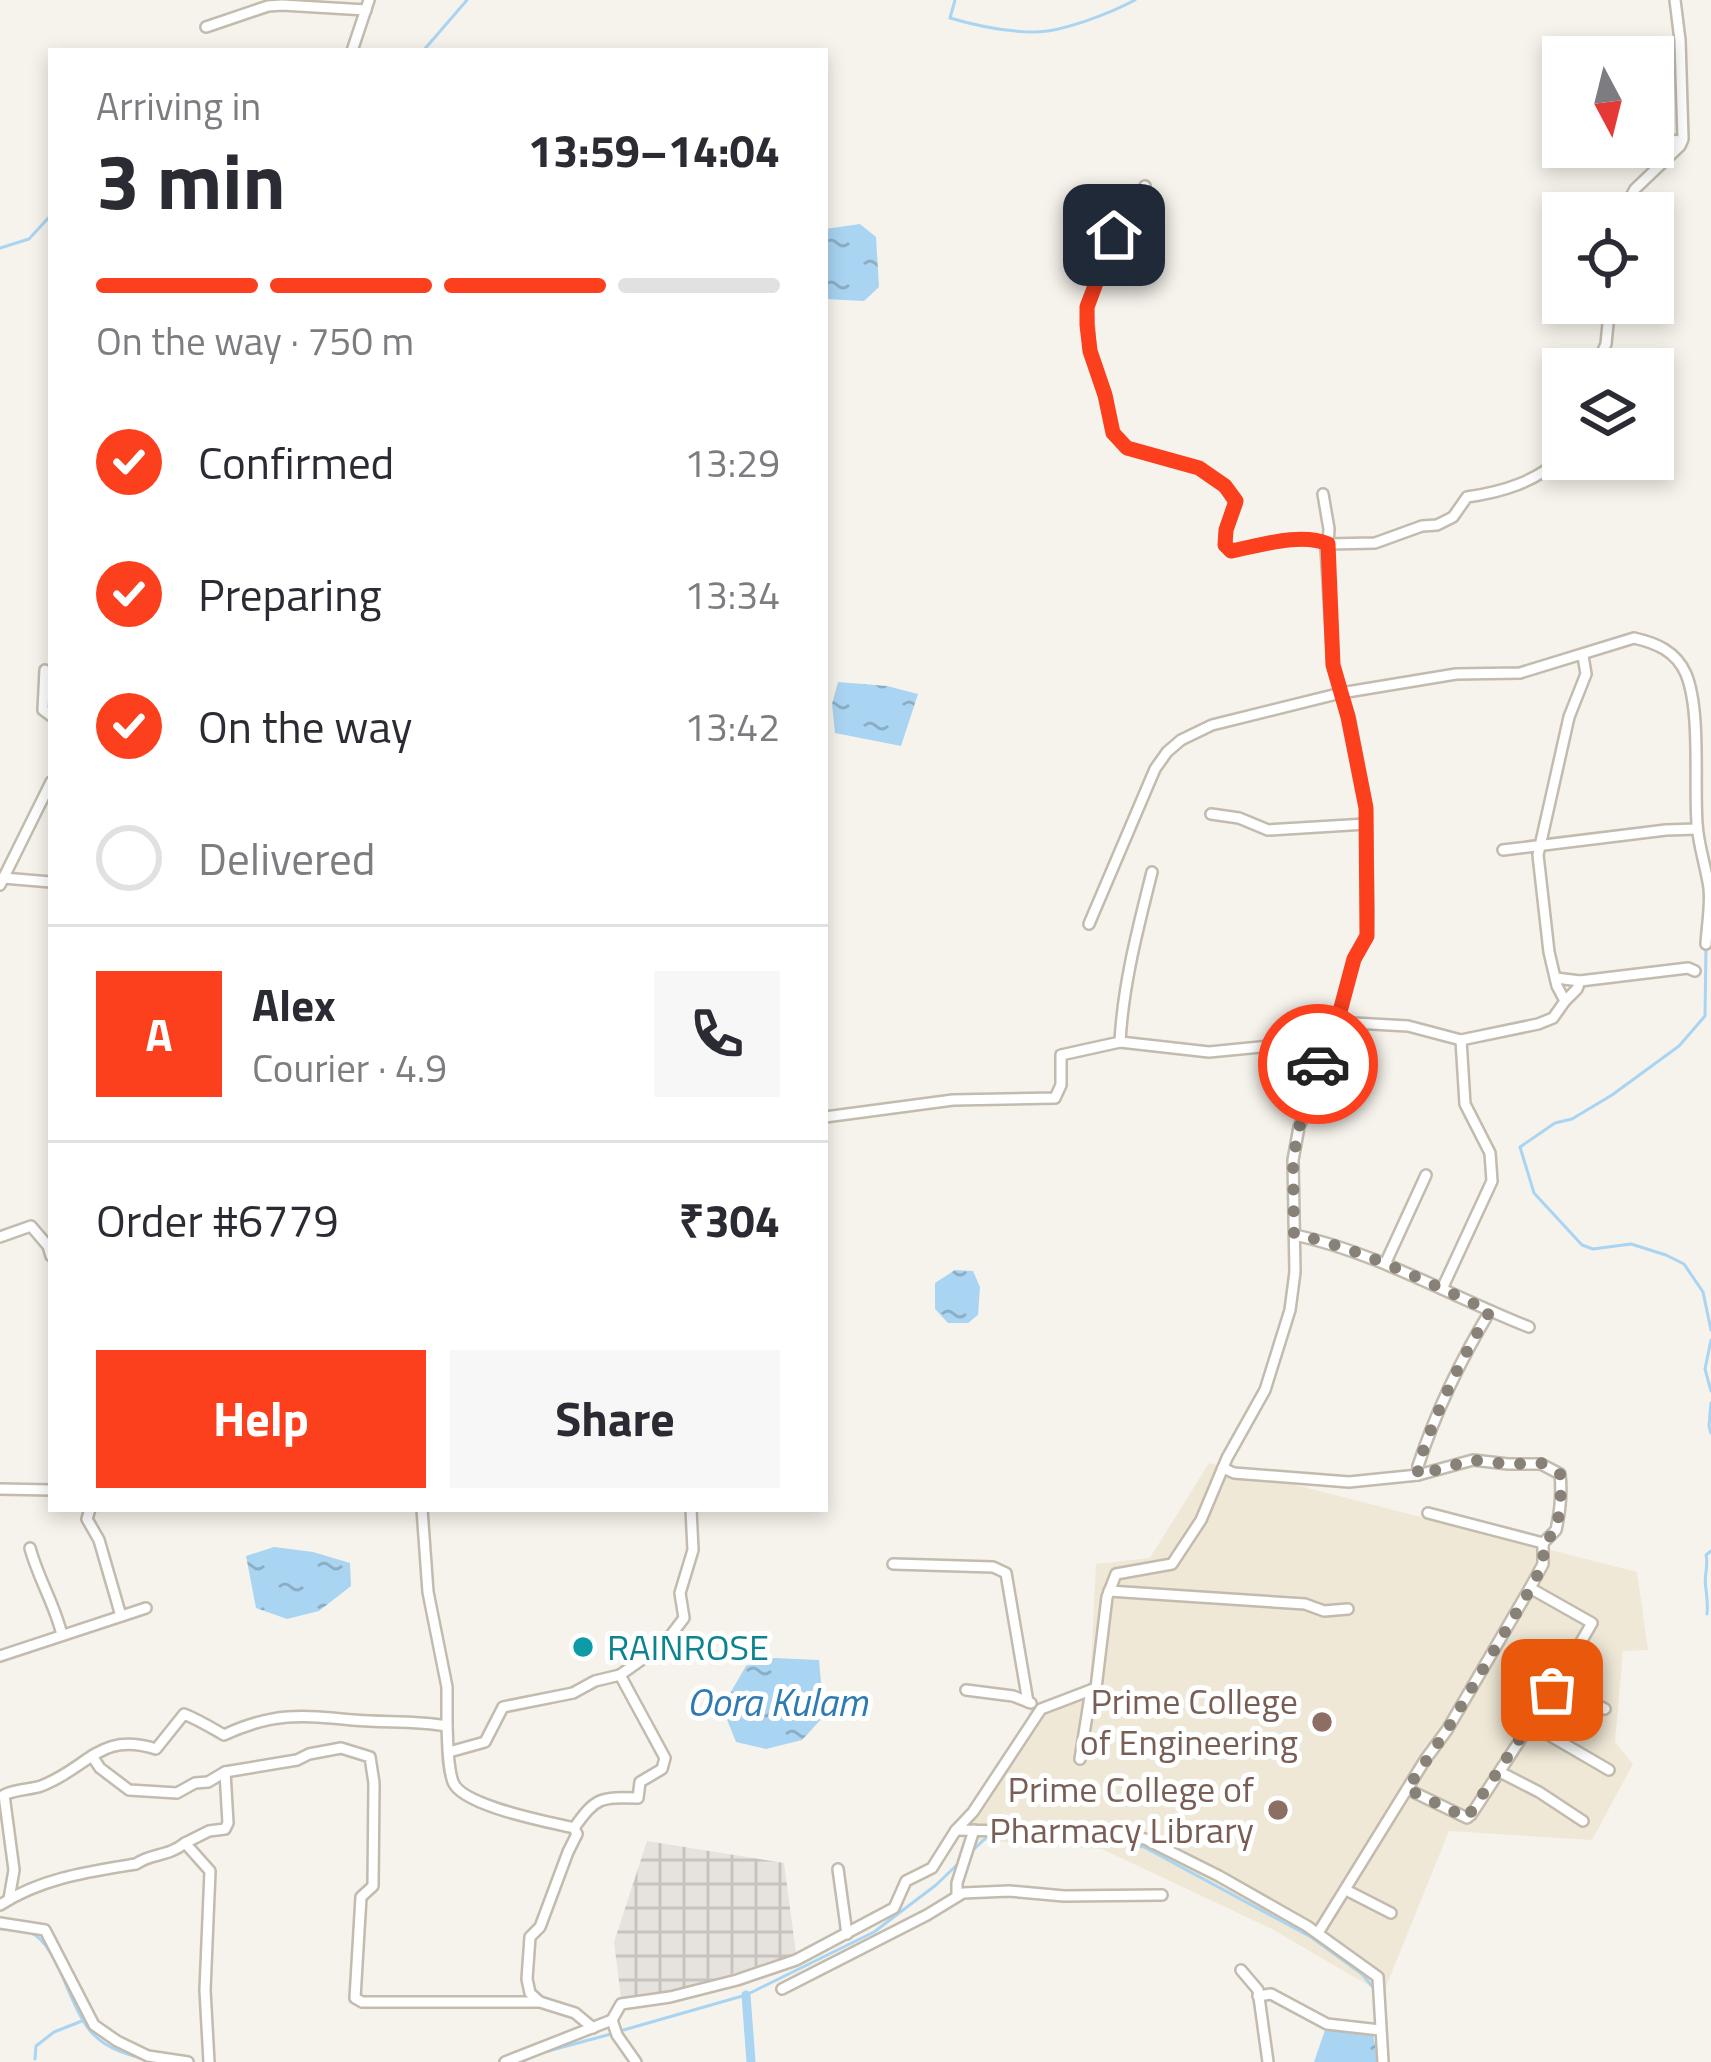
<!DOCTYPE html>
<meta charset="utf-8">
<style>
body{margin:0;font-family:"Titillium Web",sans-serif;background:#f7f7f7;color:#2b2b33;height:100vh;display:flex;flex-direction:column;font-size:45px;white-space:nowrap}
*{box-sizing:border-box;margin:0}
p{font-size:39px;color:#7c7c81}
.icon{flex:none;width:66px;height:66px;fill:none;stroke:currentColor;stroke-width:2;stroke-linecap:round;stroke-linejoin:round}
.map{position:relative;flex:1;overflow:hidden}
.side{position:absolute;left:48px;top:48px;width:780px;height:1464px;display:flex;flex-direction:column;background:#fff;border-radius:0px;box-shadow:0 6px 18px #0003}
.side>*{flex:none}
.needle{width:78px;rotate:173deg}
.tools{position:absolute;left:1542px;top:36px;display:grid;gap:24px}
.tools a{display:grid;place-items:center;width:132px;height:132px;border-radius:0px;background:#fff;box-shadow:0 6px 18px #0003;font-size:60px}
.pin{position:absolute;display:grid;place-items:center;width:102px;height:102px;color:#fff;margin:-51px;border-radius:24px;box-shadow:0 6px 18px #0006}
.courier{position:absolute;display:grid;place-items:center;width:120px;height:120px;margin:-60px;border:9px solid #fc3f1d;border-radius:50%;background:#fff;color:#222;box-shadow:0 3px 15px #0007}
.headline em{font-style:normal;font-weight:700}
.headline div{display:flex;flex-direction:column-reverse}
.headline{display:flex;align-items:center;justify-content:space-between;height:204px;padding:0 48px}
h1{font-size:78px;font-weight:700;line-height:90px}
.bar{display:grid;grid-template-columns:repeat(4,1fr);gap:18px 12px;align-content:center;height:144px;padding:0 48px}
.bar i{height:15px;border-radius:9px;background:#e1e1e2}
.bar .current{background:#fc3f1d}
.bar p{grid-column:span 4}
.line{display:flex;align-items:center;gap:30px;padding:0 48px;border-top:3px solid #e1e1e2}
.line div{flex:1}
.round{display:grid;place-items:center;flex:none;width:126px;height:126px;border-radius:0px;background:#f7f7f7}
ol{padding:0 48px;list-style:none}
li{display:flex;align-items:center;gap:36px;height:132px}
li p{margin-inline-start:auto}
li .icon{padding:12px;border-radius:50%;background:#fc3f1d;color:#fff;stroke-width:4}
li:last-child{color:#7c7c81}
li i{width:66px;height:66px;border:6px solid #e1e1e2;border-radius:50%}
.button{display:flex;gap:24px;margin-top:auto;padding:24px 48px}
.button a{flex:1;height:138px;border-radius:0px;background:#fc3f1d;color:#fff;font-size:48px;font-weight:700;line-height:138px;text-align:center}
.button a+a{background:#f7f7f7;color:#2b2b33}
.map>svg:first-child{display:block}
.industrial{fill:url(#industrial-grid)}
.education{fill:#efe8d6}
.water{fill:url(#water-ripples)}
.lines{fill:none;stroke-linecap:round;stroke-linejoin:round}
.stream{stroke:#a9d4f2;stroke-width:3}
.canal{stroke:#a9d4f2;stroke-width:9}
.minor-casing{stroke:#c2bbae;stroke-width:14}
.minor{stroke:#fff;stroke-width:9}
.done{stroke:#878178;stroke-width:12;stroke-dasharray:0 21.6}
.route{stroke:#fc3f1d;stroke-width:15}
.culture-dot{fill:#0f9aa8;stroke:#fff;stroke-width:4.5}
.education-dot{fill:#8d6e63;stroke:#fff;stroke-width:4.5}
.labels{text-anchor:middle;stroke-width:10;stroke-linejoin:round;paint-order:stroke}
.culture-label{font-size:36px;fill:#0d838f;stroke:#fff;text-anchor:start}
.education-label{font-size:36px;fill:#785e54;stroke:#fff;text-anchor:end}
.water-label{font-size:39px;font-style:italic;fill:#2e7ab2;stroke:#fff}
</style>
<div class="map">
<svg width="1711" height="2062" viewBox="0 0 1711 2062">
<defs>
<pattern id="industrial-grid" width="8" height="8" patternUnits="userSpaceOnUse" patternTransform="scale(3)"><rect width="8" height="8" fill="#e6e2dd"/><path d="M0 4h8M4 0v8" fill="none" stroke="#c7c3be"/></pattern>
<pattern id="water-ripples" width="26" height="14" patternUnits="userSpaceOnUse" patternTransform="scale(3)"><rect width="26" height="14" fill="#a9d4f2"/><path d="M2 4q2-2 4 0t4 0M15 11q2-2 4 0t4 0" fill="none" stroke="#8caec5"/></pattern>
</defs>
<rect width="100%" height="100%" fill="#f6f3ec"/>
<polygon class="industrial" points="647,1841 784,1863 796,1953 766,1964 677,1990 621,1998 614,1942"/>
<polygon class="education" points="1209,1463 1637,1572 1648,1650 1623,1651 1615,1742 1633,1764 1592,1840 1449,1831 1383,1994 1272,1929 1102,1849 964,1839 993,1778 1022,1739 1031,1705 1090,1684 1096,1564 1150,1558"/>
<g class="water">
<polygon points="860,224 876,237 879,287 864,301 825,299 825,229"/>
<polygon points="838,682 887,686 918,694 901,746 835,733 832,704"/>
<polygon points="955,1270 973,1271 980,1287 978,1315 968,1323 948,1323 935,1309 935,1283"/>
<polygon points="274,1547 313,1552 350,1563 351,1586 319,1611 287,1619 256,1608 246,1556"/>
<polygon points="774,1658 819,1660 824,1716 802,1740 766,1749 736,1742 722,1707 746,1666"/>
<polygon points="1325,2030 1373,2034 1378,2062 1314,2062"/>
</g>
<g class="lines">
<g class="stream">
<path d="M955 0 950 18C977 26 1007 32 1035 32 1062 32 1111 13 1135 0"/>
<polyline points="423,51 467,0"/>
<polyline points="0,248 29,239 51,215"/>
<polyline points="1706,946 1705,1016 1679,1046 1612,1095 1572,1119 1555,1123 1520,1147 1534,1193 1582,1245 1593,1249 1631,1244 1666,1255 1684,1264 1703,1292 1711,1330"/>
<polyline points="1711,1340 1705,1369 1711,1391"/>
<polyline points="1711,1403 1709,1426 1711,1433"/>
<path d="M1707 1614C1708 1604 1707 1599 1706 1589 1703 1577 1709 1567 1706 1555L1711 1551"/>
<polyline points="973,1850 988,1836 1058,1837 1144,1847 1311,1937 1362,1974 1376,1991"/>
<path d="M0 1929C9 1930 20 1930 29 1932 58 1941 70 2013 94 2035 110 2051 133 2056 154 2062"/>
<polyline points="1384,2004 1388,2062"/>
<polyline points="620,2031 746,1995 874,1932 936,1885 961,1861"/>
<polyline points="35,2059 36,2046 54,2032 82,2021"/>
<polyline points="521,2062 541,2053 611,2034"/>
</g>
<polyline class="canal" points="746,1995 751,2062"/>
<defs>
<g id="minor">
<polyline points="206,27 268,6 282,5 366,10"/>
<polyline points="352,51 369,0"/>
<polyline points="1653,139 1682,141"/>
<path d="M1145 186 1114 235 1087 307 1090 351 1105 395 1113 433 1127 448 1199 468 1225 486 1236 504 1226 530 1225 545 1231 551C1260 545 1300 533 1328 544L1329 529 1323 494"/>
<polyline points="1622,213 1635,189 1680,146 1683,139 1680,40 1675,0"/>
<polyline points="1595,369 1606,344 1610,303"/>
<polyline points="45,670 43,710 51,716"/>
<polyline points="1211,814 1239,818 1268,830 1366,824"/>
<polyline points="1503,850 1666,830 1697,829"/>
<polyline points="3,878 51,882"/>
<polyline points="0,885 51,782"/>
<path d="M1089 924 1155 769 1167 752 1181 740 1212 725 1341 693 1456 674 1520 673 1634 638C1656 643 1676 651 1686 674 1701 711 1694 781 1697 823 1698 845 1706 866 1709 888 1711 906 1707 926 1706 944"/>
<polyline points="1556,978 1580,981 1688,968 1695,971"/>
<polyline points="1565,1001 1557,986 1549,952 1538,855 1569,717 1586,674 1583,656"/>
<polyline points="1336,1022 1408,1026 1461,1040 1538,1024 1553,1018 1565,1001 1577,989 1580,981"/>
<path d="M1120 1042C1123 984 1138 928 1152 872"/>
<polyline points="825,1117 953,1100 1055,1098 1061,1085 1061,1055 1120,1042 1209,1052 1312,1042 1319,1034"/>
<path d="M1295 1235C1378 1253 1450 1296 1529 1327"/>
<polyline points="0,1237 31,1226 48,1246 51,1256"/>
<polyline points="1386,1262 1426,1175"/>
<polyline points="1442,1289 1492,1181 1490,1153 1465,1104 1461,1040"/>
<path d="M1223 1468 1234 1473 1349 1482 1418 1475 1473 1460 1508 1464H1541L1560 1474C1562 1492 1560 1512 1556 1530L1543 1543"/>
<path d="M1418 1475V1466C1436 1411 1460 1361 1490 1311"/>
<polyline points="0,1489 51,1490"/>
<polyline points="90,1509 87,1519 99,1540 121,1616"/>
<polyline points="422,1509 428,1592 447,1687 447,1726"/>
<polyline points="1428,1513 1543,1543 1543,1564 1530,1588"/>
<path d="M30 1548C38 1578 55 1605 62 1635"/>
<polyline points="893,1564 993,1567 1006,1573 1028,1702"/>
<polyline points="1109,1591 1305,1604 1324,1611 1348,1609"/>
<polyline points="0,1656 146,1608"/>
<polyline points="1556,1683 1605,1709"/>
<polyline points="966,1690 1013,1696 1031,1703"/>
<polyline points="1530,1724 1609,1770"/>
<polyline points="449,1752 485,1742 503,1707 573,1693 595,1681 620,1675 665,1643 684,1618 680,1593 693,1550 691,1509"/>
<polyline points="92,1756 100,1768 129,1790 177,1793 195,1783 208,1782 225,1772 297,1760 309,1754 341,1748 370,1757 374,1783 373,1886 361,1897 355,1998 362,2002 540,2002"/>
<polyline points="1080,1759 1091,1690"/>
<polyline points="1500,1772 1539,1792 1583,1821"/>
<path d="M574 1828C596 1797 600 1797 638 1798L640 1782 662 1769 665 1758 620 1675"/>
<polyline points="956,1830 1097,1833 1145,1839 1219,1876 1307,1926 1378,1977 1383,2062"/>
<polyline points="185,1843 209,1831 225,1829 228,1823 225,1772"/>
<polyline points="838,1869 847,1934"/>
<polyline points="1346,1890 1391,1913"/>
<polyline points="957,1894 957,1883 974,1830"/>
<path d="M9 1899 14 1870 4 1795C16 1789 29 1790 41 1786 89 1768 99 1731 156 1749L184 1714C199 1720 210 1727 224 1735 273 1712 302 1715 353 1720 385 1723 415 1720 447 1726 448 1743 447 1765 453 1782 462 1806 549 1822 574 1828L577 1834 568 1852 540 1927 530 1937 527 1979 530 1993 540 2002 575 2013 593 2028"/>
<path d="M0 1905C42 1878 87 1872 136 1864 151 1853 168 1857 185 1843L210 1871 205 1990 209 2062"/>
<polyline points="0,1923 45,1930 94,2025 117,2041 148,2056 188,2062"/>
<polyline points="1318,1933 1425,1760 1447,1730 1530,1588 1592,1623 1553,1690 1471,1815 1467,1818 1407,1789"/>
<polyline points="1241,1970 1258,1990 1268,2062"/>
<polyline points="782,1989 927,1915 963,1893 1009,1891 1064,1896 1162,1895"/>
<polyline points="1258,1996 1271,1994 1327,2024 1380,2030"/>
<polyline points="505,2062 612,2020"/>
<path d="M636 2062 617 2035 612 2020 621 2004 670 1997 737 1980 796 1960 894 1908 906 1881 932 1868 956 1830 973 1812 1041 1709 1096 1688 1107 1597 1116 1574 1172 1564 1201 1520 1227 1458 1265 1390 1290 1310 1295 1272 1293 1160 1299 1127 1315 1090 1322 1029 1338 1019 1354 959 1367 936 1368 911 1366 807 1349 717 1333 665 1326 548 1328 544 1375 543 1422 526 1437 525 1453 517 1467 497C1503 492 1535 482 1563 457"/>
</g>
</defs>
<use href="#minor" class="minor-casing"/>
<use href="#minor" class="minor"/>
</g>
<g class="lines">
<path class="done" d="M1318 1064 1315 1090 1299 1127 1293 1160 1294 1234C1366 1250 1424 1281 1490 1311 1460 1361 1436 1411 1418 1466V1475L1473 1460 1508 1464 1541 1463 1560 1474C1562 1492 1560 1512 1556 1530L1544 1543 1543 1564 1531 1588 1447 1730 1407 1789 1467 1818 1552 1690"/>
<path class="route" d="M1114 235 1087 307V325L1090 351 1105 395 1113 433 1127 448 1199 468 1225 486 1236 501 1226 530 1225 545 1231 551C1259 546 1300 532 1328 544L1333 665 1348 717 1366 808 1367 936 1354 959 1338 1019 1322 1029 1318 1064"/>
</g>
<circle class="culture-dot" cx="583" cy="1647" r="12"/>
<g class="education-dot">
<circle cx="1322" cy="1722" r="12"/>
<circle cx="1278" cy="1810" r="12"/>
</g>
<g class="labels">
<g class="culture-label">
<text x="607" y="1660">RAINROSE</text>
</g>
<g class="education-label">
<text x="1298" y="1714">Prime College<tspan x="1298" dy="41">of Engineering</tspan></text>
<text x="1254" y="1802">Prime College of<tspan x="1254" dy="41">Pharmacy Library</tspan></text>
</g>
<g class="water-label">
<text x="777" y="1716">Oora Kulam</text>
</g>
</g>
</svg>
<div class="tools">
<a><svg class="needle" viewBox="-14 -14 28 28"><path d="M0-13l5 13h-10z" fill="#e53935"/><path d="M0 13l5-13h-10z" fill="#7c7c81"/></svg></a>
<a><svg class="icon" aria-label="locate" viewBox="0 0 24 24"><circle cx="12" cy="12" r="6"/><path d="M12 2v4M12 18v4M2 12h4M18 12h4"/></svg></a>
<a><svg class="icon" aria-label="layers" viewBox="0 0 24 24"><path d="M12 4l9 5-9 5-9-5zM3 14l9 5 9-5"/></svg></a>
</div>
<div class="pin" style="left:1552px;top:1690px;background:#ea580c"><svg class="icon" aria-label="bag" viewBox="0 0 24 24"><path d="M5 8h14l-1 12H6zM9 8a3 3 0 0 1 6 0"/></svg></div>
<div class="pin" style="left:1114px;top:235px;background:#1f2937"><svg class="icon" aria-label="home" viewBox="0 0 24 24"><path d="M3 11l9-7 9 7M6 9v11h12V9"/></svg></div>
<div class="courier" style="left:1318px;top:1064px"><svg class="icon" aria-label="car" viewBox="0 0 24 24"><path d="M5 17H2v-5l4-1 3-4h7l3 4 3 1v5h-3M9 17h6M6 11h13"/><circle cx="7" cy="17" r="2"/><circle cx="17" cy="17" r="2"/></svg></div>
<section class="side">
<div class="headline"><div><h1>3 min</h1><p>Arriving in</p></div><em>13:59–14:04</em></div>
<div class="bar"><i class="current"></i><i class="current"></i><i class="current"></i><i></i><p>On the way · 750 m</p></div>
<ol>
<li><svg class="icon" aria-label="check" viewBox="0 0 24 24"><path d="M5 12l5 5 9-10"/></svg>Confirmed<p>13:29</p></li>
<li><svg class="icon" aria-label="check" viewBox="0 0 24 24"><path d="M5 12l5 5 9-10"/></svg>Preparing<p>13:34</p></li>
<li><svg class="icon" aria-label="check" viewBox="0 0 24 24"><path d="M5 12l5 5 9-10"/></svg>On the way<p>13:42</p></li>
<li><i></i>Delivered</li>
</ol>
<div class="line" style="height:216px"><b class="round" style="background:#fc3f1d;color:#fff">A</b><div><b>Alex</b><p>Courier · 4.9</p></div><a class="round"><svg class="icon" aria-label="phone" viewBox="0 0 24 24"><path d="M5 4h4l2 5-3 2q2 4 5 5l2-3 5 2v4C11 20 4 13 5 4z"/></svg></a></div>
<div class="line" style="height:156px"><div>Order #6779</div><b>₹304</b></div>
<div class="button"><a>Help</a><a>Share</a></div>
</section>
</div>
